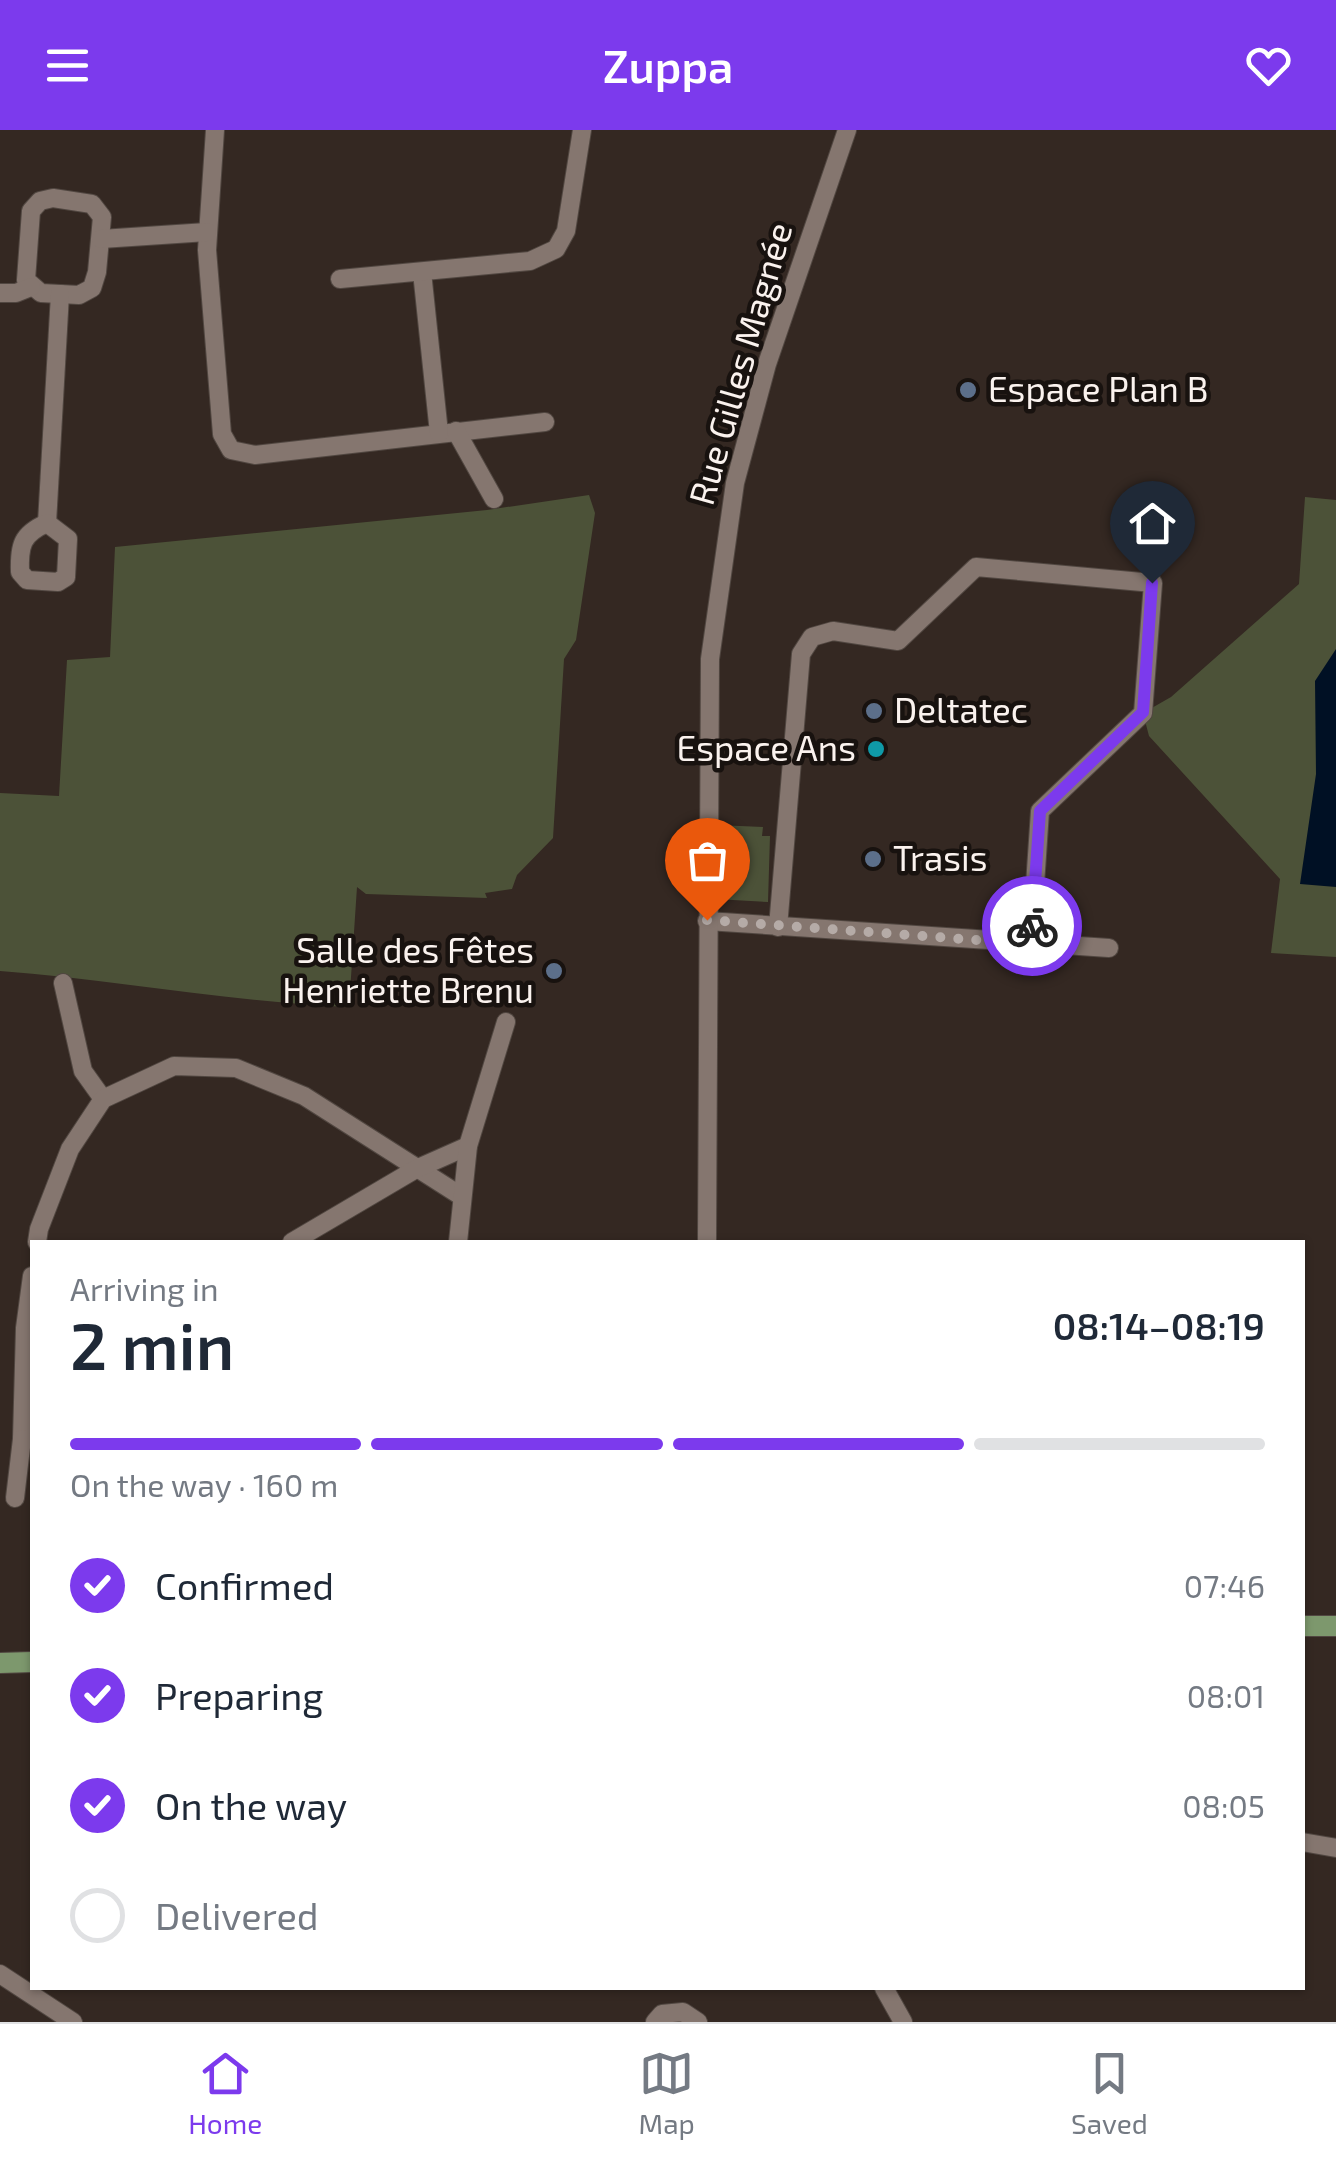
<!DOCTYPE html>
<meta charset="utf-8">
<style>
body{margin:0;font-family:"Exo 2",sans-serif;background:#f6f6f7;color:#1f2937;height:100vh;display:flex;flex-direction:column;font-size:38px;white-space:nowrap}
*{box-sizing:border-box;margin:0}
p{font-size:32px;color:#747a83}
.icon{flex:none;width:55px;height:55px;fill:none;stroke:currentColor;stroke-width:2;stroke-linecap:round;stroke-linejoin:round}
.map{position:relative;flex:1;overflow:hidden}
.details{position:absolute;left:30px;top:1110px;width:1275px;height:750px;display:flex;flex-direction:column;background:#fff;border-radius:0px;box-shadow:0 2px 8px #0004}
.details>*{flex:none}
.pin{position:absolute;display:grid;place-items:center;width:85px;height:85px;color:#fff;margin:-102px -42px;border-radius:50% 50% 50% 0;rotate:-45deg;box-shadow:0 0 10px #0007}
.pin .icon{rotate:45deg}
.courier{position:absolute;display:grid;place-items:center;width:100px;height:100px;margin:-50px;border:8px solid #7c3aed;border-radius:50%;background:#fff;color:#222;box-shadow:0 2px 12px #0007}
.overview em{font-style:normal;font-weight:600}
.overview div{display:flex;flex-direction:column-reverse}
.overview{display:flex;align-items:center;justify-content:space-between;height:170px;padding:0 40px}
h1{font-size:65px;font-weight:600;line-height:75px}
.bar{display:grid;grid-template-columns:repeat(4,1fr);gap:15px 10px;align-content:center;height:120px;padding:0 40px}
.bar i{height:12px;border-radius:8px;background:#e0e1e3}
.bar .active{background:#7c3aed}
.bar p{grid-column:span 4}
ol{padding:0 40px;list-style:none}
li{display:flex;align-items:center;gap:30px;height:110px}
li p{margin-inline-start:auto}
li .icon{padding:10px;border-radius:50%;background:#7c3aed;color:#fff;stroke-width:4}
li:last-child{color:#747a83}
li i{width:55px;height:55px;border:5px solid #e0e1e3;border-radius:50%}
header{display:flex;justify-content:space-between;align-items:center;height:130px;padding:0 40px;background:#7c3aed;color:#fff;font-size:45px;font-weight:600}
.dock{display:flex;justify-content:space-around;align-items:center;height:140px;border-top:2px solid #e0e1e3;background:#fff;font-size:28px;color:#747a83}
.dock a{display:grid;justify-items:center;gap:5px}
.dock .active{color:#7c3aed}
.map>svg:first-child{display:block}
.green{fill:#4c5238}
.water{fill:#001024}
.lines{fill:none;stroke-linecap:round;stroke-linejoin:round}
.minor-casing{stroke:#514741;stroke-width:20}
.major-casing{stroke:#514741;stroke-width:22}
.minor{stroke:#85766f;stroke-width:18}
.major{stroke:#7d986d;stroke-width:20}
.done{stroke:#b5aba7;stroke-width:10;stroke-dasharray:0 18}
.route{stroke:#7c3aed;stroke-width:12}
.service-dot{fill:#5c6f8a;stroke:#18120f;stroke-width:4}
.culture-dot{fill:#0f9aa8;stroke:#18120f;stroke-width:4}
.labels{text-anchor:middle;stroke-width:9;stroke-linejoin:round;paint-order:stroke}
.street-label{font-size:35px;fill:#faf2ee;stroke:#18120f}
.poi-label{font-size:35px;fill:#faf2ee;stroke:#18120f;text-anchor:start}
</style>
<header><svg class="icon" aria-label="menu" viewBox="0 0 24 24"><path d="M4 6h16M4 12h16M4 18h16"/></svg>Zuppa<svg class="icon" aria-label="heart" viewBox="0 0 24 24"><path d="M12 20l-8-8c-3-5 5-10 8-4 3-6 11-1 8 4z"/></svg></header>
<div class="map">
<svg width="1336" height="1892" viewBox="0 0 1336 1892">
<rect width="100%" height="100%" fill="#342822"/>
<g class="green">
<path d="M589 365 595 383 576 510 564 529 553 708 517 745 512 759 485 763 487 768 366 764 357 757 349 877C232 872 117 850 0 841V663L59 666 67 530 110 527 115 417 487 380Z"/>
<polygon points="1305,367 1336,370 1336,827 1271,823 1280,749 1149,606 1143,583 1171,567 1299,454"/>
<polygon points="717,695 763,697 762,706 770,706 768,772 715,769"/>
</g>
<polygon class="water" points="1336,519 1336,757 1300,754 1316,644 1315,551"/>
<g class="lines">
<defs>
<g id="minor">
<polyline points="215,0 207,120 222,304 231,320 255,325 545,292"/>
<polygon points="53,68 92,74 102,87 97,142 92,158 79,165 41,163 26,150 31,81 40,71"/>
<polyline points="101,109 207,102"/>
<polyline points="422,142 439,303"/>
<polyline points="340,149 530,131 556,119 566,101 582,0"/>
<polyline points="0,163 16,163 31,157"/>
<polyline points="456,301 494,369"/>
<polyline points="47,393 60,164"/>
<path d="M47 393 68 409 66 447 58 452 27 450 20 442C19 415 22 404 47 393Z"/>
<polyline points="707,791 1109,818"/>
<polyline points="778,797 801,524 812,507 833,501 898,511 976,437 1153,453 1143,583 1040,681 1031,814"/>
<polyline points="63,853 83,941 103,969"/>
<polyline points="37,1112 39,1099 70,1019 103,969 174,936 236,938 304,966 461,1066"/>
<polyline points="292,1112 416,1039 468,1016"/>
<polyline points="458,1112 468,1016 506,892"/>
<polyline points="707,1112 710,529 735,353 767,234 847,0"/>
<polyline points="32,1146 25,1198 22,1309 32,1309"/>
<polyline points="15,1368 22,1309"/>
<polyline points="1302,1712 1336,1718"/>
<polyline points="0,1844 73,1892"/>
<polyline points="884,1858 903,1892"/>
<polyline points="655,1892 662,1884 683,1882 698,1892"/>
</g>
<g id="major">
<polyline points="1302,1496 1336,1496"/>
<polyline points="0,1533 32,1532"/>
</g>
</defs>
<use href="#minor" class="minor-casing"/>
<use href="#major" class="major-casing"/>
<use href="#minor" class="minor"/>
<use href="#major" class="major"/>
</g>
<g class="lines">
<polyline class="done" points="707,790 1030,814 1032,796"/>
<polyline class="route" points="1032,796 1040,681 1143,582 1152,453"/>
</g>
<g class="service-dot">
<circle cx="968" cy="260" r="10"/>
<circle cx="874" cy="581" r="10"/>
<circle cx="873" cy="729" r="10"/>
<circle cx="554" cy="841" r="10"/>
</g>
<circle class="culture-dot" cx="876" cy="619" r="10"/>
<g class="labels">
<g class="street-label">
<text transform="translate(741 234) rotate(-74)" y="12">Rue Gilles Magnée</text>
</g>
<g class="poi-label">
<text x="988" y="272">Espace Plan B</text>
<text x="894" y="593">Deltatec</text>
<text x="856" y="631" text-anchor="end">Espace Ans</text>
<text x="893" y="741">Trasis</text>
<text x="534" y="833" text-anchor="end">Salle des Fêtes<tspan x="534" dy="40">Henriette Brenu</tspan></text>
</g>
</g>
</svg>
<div class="pin" style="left:707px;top:790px;background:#ea580c"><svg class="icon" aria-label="bag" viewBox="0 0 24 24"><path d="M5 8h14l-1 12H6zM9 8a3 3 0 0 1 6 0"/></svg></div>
<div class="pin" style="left:1152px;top:453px;background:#1f2937"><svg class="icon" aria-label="home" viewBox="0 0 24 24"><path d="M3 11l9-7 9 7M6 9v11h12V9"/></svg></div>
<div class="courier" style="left:1032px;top:796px"><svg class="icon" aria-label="bike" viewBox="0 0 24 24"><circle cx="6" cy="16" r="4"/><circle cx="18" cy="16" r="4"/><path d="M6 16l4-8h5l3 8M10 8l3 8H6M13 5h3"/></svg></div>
<section class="details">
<div class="overview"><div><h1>2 min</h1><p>Arriving in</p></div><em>08:14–08:19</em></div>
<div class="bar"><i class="active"></i><i class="active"></i><i class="active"></i><i></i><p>On the way · 160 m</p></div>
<ol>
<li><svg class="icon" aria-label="check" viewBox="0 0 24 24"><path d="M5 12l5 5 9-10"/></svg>Confirmed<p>07:46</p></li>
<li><svg class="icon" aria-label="check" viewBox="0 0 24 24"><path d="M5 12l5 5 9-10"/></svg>Preparing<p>08:01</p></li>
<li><svg class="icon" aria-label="check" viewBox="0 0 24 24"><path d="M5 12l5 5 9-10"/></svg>On the way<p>08:05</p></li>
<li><i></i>Delivered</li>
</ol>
</section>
</div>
<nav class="dock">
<a class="active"><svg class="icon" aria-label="home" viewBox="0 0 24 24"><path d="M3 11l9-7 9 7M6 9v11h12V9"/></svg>Home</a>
<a><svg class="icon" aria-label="map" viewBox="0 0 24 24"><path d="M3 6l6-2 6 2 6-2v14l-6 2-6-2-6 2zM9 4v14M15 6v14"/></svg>Map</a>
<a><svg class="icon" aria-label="saved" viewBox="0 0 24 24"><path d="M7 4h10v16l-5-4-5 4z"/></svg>Saved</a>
</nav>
